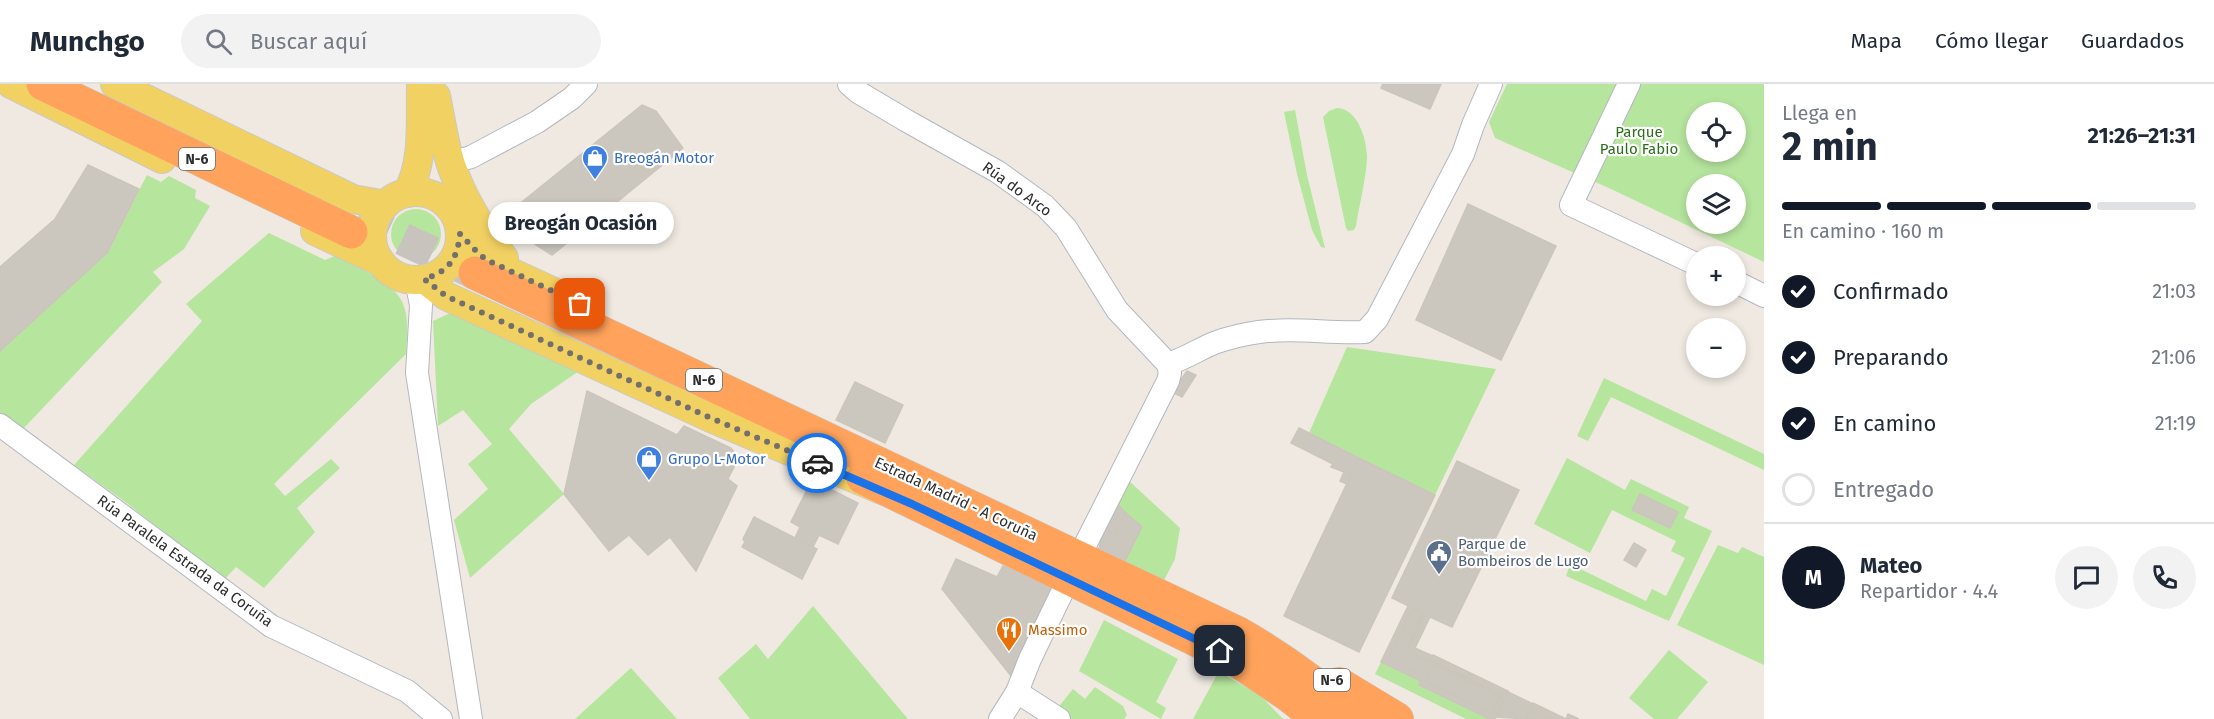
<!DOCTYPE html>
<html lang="es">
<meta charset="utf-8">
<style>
body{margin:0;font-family:"Fira Sans",sans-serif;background:#f2f2f3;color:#1f2937;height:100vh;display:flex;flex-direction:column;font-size:22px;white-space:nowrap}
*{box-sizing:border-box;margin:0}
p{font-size:20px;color:#747a83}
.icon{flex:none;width:33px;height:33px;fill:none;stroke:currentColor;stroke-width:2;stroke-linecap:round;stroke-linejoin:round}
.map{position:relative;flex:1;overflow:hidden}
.details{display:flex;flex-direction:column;background:#fff;width:450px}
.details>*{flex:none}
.tools{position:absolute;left:1686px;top:18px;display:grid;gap:12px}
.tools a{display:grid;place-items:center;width:60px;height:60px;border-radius:50%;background:#fff;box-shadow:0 3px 9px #0003;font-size:30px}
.pin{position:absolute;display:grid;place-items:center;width:51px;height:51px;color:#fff;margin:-26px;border-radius:12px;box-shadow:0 3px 9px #0006}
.courier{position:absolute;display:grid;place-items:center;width:60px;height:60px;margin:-30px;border:4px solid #1a73e8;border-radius:50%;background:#fff;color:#222;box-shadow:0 2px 8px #0007}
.bubble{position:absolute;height:42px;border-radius:21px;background:#fff;box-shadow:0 3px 9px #0003;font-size:20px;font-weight:700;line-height:42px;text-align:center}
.summary em{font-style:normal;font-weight:700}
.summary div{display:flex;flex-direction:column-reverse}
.summary{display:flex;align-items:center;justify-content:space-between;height:102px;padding:0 18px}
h1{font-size:39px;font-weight:700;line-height:45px}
.bar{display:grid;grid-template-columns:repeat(4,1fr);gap:9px 6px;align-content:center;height:72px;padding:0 18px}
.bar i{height:8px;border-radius:4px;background:#e0e1e3}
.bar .selected{background:#111827}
.bar p{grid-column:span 4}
.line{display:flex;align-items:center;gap:15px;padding:0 18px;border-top:2px solid #e0e1e3}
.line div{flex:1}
.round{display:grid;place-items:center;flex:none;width:63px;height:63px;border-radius:32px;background:#f2f2f3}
ol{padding:0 18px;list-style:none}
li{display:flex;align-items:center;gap:18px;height:66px}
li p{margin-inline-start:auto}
li .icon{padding:6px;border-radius:50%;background:#111827;color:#fff;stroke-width:4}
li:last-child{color:#747a83}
li i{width:33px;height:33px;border:3px solid #e0e1e3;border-radius:50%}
header{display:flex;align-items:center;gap:36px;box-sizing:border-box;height:84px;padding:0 30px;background:#fff;border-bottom:2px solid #e0e1e3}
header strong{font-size:28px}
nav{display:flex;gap:33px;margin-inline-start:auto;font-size:21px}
.search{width:420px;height:54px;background:#f2f2f3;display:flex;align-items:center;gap:15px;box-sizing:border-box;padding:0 21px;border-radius:33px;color:#747a83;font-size:22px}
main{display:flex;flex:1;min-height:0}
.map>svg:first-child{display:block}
.green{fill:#b6e59e;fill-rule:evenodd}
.building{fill:#cbc7bf;stroke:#cbc5ba;stroke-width:1.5}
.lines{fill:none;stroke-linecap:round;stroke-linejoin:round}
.highway-tunnel{stroke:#c8c4bd;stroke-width:33;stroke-dasharray:33 16;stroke-linecap:butt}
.minor-casing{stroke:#b4b7c1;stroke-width:24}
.major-casing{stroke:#c9c9c9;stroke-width:30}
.highway-casing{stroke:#c9c9c9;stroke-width:34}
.minor{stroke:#fff;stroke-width:22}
.major{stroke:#f2d163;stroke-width:28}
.highway{stroke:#ffa35c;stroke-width:33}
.done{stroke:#726f6d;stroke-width:6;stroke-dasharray:0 10.8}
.route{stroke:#1a73e8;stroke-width:8}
.labels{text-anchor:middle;stroke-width:4.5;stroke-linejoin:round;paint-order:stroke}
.shield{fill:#fff;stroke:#6d6d6d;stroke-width:1.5}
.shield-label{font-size:14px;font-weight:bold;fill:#2e2e2e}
.park-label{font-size:15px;fill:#2c6e1b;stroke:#fff}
.shop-label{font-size:15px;fill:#366cbe;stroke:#fff;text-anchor:start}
.street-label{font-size:15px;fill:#2e2e2e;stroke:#fff}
.service-label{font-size:15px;fill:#4e5e75;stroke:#fff;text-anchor:start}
.food-label{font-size:15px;fill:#c56008;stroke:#fff;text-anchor:start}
</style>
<header>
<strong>Munchgo</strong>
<div class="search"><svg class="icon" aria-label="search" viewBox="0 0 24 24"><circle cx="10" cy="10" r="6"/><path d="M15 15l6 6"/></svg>Buscar aquí</div>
<nav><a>Mapa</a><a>Cómo llegar</a><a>Guardados</a></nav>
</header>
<main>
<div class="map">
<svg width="1764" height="635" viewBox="0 0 1764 635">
<rect width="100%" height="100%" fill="#efe9e1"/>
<g class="green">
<path d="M1507 0H1764V178L1611 105 1495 54 1489 38ZM1696 28H1736V68H1696ZM1696 100H1736V140H1696Z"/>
<path d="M1337 24C1358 25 1366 54 1367 72 1367 90 1359 123 1356 142L1354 146 1348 147 1346 144 1323 33 1329 27Z"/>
<polygon points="1295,26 1307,91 1325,164 1321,163 1312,146 1297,90 1284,28"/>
<polygon points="147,91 161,98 169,92 196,106 195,114 210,122 184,165 153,188 162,198 23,345 0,329 0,267 107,169"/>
<circle cx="416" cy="150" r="25"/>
<path d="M269 149 325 176 337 171C352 180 392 199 400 214 410 230 407 252 406 270L274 400 285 412 331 375 340 384 297 424 315 448 264 504 236 483 224 496 128 420 74 381 202 237 186 220Z"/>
<polygon points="448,230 461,230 579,287 531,320 509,345 564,410 470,494 454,436 488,405 468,380 492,360 463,326 438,342 433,237"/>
<polygon points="1347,263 1496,285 1435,411 1309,349"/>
<polygon points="1604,294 1764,370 1764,386 1611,313 1588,357 1577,352"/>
<polygon points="1567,374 1625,406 1631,395 1689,423 1684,434 1712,447 1669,537 1566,492 1570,480 1646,517 1652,505 1666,512 1685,474 1671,467 1676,457 1612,426 1590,469 1534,440"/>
<polygon points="1128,396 1180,444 1175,475 1162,500 1123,481 1141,443 1116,419"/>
<polygon points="1718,461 1738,469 1742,463 1764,473 1764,581 1677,541"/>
<polygon points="813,522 908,635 750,635 718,594 756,560 768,575"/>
<polygon points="1104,536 1178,575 1156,618 1166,624 1161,635 1079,587"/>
<polygon points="1669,566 1708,598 1677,635 1654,635 1629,614"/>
<polygon points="1381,578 1421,597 1419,601 1490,635 1466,635 1375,590"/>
<polygon points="631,584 677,635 575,635"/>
<polygon points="1219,587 1262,613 1283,635 1193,635"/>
<polygon points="1095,603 1123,622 1127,631 1124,635 1066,635 1056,626 1073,605 1085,615"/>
</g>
<g class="building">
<polygon points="1383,0 1441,0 1430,25 1381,4"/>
<polygon points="642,21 656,27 683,64 552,171 530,157 507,130"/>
<polygon points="88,81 139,105 107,169 0,267 0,183 55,135"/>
<polygon points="1468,120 1556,162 1501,276 1416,236"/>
<polygon points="1187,287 1196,291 1182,313 1172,308"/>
<polygon points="855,298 903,321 885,359 836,336"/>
<polygon points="587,307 677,351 684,342 731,364 737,372 736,379 728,395 737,402 696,487 670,453 648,471 629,451 609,467 564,410"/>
<polygon points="1299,344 1359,374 1347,400 1340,397 1344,388 1331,383 1333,380 1291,359"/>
<polygon points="1359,374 1435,411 1359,568 1284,532"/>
<polygon points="1457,377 1519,406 1452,543 1430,533 1415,564 1433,572 1430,578 1407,567 1425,530 1392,514"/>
<polygon points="812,396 858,419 838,460 819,451 813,463 795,454 800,443 791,438"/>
<polygon points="1640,410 1678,428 1670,444 1632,426"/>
<polygon points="1116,419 1126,429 1114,451 1104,445"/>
<polygon points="1126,429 1142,443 1123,481 1098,468 1104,445 1114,451"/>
<polygon points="754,433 817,465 802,495 742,463 745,458 743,455"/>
<polygon points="1634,459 1646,466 1636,483 1624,476"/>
<polygon points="956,475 997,493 1003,482 1057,505 1012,593 942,505"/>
<polygon points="1408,522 1413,524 1388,576 1423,592 1421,597 1381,578"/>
<polygon points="1413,524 1423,529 1406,567 1435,580 1426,598 1491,630 1500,612 1505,614 1495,635 1490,635 1419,601 1423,592 1388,576"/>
<polygon points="1423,529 1425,530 1407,567 1406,567"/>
<polygon points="1433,571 1508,607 1505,614 1500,612 1501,610 1436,579 1435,580 1430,578"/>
<polygon points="1436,579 1501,610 1500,612 1435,580"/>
<polygon points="1435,580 1500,612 1491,630 1426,598"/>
<polygon points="1508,608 1533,620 1526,635 1496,633"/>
<polygon points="1533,619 1566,635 1548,635 1530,626"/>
<polygon points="1530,626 1548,635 1526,635"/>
<polygon points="1568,630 1579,635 1566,635"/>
</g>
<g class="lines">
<polyline class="highway-tunnel" points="358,134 475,189"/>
<defs>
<g id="minor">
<polyline points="849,0 858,8 907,37 998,88 1045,122 1066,144 1117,226 1168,280 1170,289 1168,297 1079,473"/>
<polyline points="1629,0 1571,121 1696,180"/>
<polyline points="451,79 471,73 537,38 572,14 586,0"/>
<polyline points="416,196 421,221 417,289 471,635"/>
<polyline points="1736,198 1764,212"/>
<path d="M1168 280C1184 275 1198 266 1214 259 1228 254 1244 250 1259 248 1294 243 1330 250 1365 248L1377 235 1463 70 1473 41 1491 0"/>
<polyline points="0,341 271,542 407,607 441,635"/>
<polyline points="1017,608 1059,635"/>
<polyline points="1000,635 1017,608 1030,575 1069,494"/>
</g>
<g id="major">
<polyline points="11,0 162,75"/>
<polyline points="115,0 353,115 385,121"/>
<path d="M436 12C441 35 444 59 451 81 463 115 482 146 504 174"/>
<circle cx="416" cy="152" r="44"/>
<path d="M407 109C425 78 420 35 421 0"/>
<polyline points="315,147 381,178"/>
<polyline points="461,151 480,171 489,178 582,221"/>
<polyline points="424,195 446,212 713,335 882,406"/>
</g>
<g id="highway">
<polyline points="43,0 351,148"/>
<path d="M475 189 1238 549C1280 573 1321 603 1357 635"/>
<polyline points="863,394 1233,574 1288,611 1319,635"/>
<polyline points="1339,600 1397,635"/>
</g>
</defs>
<use href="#minor" class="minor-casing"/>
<use href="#major" class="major-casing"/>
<use href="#highway" class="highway-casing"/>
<use href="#minor" class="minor"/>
<use href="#major" class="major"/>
<use href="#highway" class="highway"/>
</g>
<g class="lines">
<path class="done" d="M580 220 489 177 480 171 460 150C457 176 449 187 424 195L446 212 713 335 817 379"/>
<polyline class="route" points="817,379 912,420 1220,567"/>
</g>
<defs>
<symbol id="shop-pin" viewBox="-11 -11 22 30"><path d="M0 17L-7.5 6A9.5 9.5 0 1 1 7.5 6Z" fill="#3f7fe0" stroke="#fff"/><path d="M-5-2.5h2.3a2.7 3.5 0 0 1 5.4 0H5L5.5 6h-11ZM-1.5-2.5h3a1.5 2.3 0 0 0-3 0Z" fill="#fff"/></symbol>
<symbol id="civic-pin" viewBox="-11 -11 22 30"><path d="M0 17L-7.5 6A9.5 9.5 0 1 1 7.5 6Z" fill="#5c6f8a" stroke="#fff"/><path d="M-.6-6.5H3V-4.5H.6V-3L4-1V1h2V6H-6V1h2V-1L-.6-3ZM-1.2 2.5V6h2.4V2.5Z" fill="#fff"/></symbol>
<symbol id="restaurant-pin" viewBox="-11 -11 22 30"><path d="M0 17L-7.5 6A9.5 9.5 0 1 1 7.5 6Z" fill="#e8710a" stroke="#fff"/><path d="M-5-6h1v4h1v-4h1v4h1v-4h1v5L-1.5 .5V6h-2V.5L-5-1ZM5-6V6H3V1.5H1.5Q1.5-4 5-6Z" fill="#fff"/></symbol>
</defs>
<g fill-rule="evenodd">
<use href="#shop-pin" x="580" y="59" width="30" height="40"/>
<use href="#shop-pin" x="634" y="360" width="30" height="40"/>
<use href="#civic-pin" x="1424" y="454" width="30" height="40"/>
<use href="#restaurant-pin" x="994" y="531" width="30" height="40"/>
</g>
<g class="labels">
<g class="shield">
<rect x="179" y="64" width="36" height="22" rx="4.5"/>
<rect x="686" y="285" width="36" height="22" rx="4.5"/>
<rect x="1314" y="585" width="36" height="22" rx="4.5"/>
</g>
<g class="shield-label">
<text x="197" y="80">N-6</text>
<text x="704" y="301">N-6</text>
<text x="1332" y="601">N-6</text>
</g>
<g class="park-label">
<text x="1639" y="53">Parque<tspan x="1639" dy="17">Paulo Fabio</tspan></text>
</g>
<g class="shop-label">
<text x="614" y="79">Breogán Motor</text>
<text x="668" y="380">Grupo L-Motor</text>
</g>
<g class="street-label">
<text transform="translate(1017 105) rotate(36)" y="5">Rúa do Arco</text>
<text transform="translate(956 415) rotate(25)" y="5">Estrada Madrid - A Coruña</text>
<text transform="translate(185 477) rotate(36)" y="5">Rúa Paralela Estrada da Coruña</text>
</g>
<g class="service-label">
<text x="1458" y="465">Parque de<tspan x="1458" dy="17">Bombeiros de Lugo</tspan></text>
</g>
<g class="food-label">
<text x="1028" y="551">Massimo</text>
</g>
</g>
</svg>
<div class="tools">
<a><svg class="icon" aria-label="locate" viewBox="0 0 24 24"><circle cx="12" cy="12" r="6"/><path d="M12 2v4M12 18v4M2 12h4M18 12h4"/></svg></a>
<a><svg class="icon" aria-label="layers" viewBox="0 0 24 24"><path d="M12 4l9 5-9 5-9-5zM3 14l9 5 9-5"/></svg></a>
<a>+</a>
<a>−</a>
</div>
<div class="pin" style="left:580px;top:220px;background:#ea580c"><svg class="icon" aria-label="bag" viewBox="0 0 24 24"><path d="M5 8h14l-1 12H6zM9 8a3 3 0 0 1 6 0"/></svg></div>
<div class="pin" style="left:1220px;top:567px;background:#1f2937"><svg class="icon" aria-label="home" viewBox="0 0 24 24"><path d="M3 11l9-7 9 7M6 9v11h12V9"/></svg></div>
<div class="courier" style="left:817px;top:379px"><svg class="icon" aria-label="car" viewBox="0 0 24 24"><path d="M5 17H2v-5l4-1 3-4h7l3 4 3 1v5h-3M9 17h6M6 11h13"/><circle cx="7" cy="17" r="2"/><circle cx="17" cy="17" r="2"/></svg></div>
<div class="bubble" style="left:488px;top:118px;width:186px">Breogán Ocasión</div>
</div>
<section class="details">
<div class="summary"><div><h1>2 min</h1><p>Llega en</p></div><em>21:26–21:31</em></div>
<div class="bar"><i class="selected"></i><i class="selected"></i><i class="selected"></i><i></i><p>En camino · 160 m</p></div>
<ol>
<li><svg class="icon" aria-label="check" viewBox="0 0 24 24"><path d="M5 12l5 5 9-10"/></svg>Confirmado<p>21:03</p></li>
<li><svg class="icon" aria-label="check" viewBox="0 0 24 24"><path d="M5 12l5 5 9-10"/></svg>Preparando<p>21:06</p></li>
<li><svg class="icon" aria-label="check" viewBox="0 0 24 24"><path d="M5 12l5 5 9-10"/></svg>En camino<p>21:19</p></li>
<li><i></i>Entregado</li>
</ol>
<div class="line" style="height:108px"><b class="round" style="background:#111827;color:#fff">M</b><div><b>Mateo</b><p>Repartidor · 4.4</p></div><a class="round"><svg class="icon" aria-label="chat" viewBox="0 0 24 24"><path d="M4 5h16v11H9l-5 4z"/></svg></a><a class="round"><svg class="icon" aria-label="phone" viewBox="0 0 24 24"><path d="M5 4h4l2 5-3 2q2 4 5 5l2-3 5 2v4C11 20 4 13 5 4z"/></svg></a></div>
</section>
</main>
